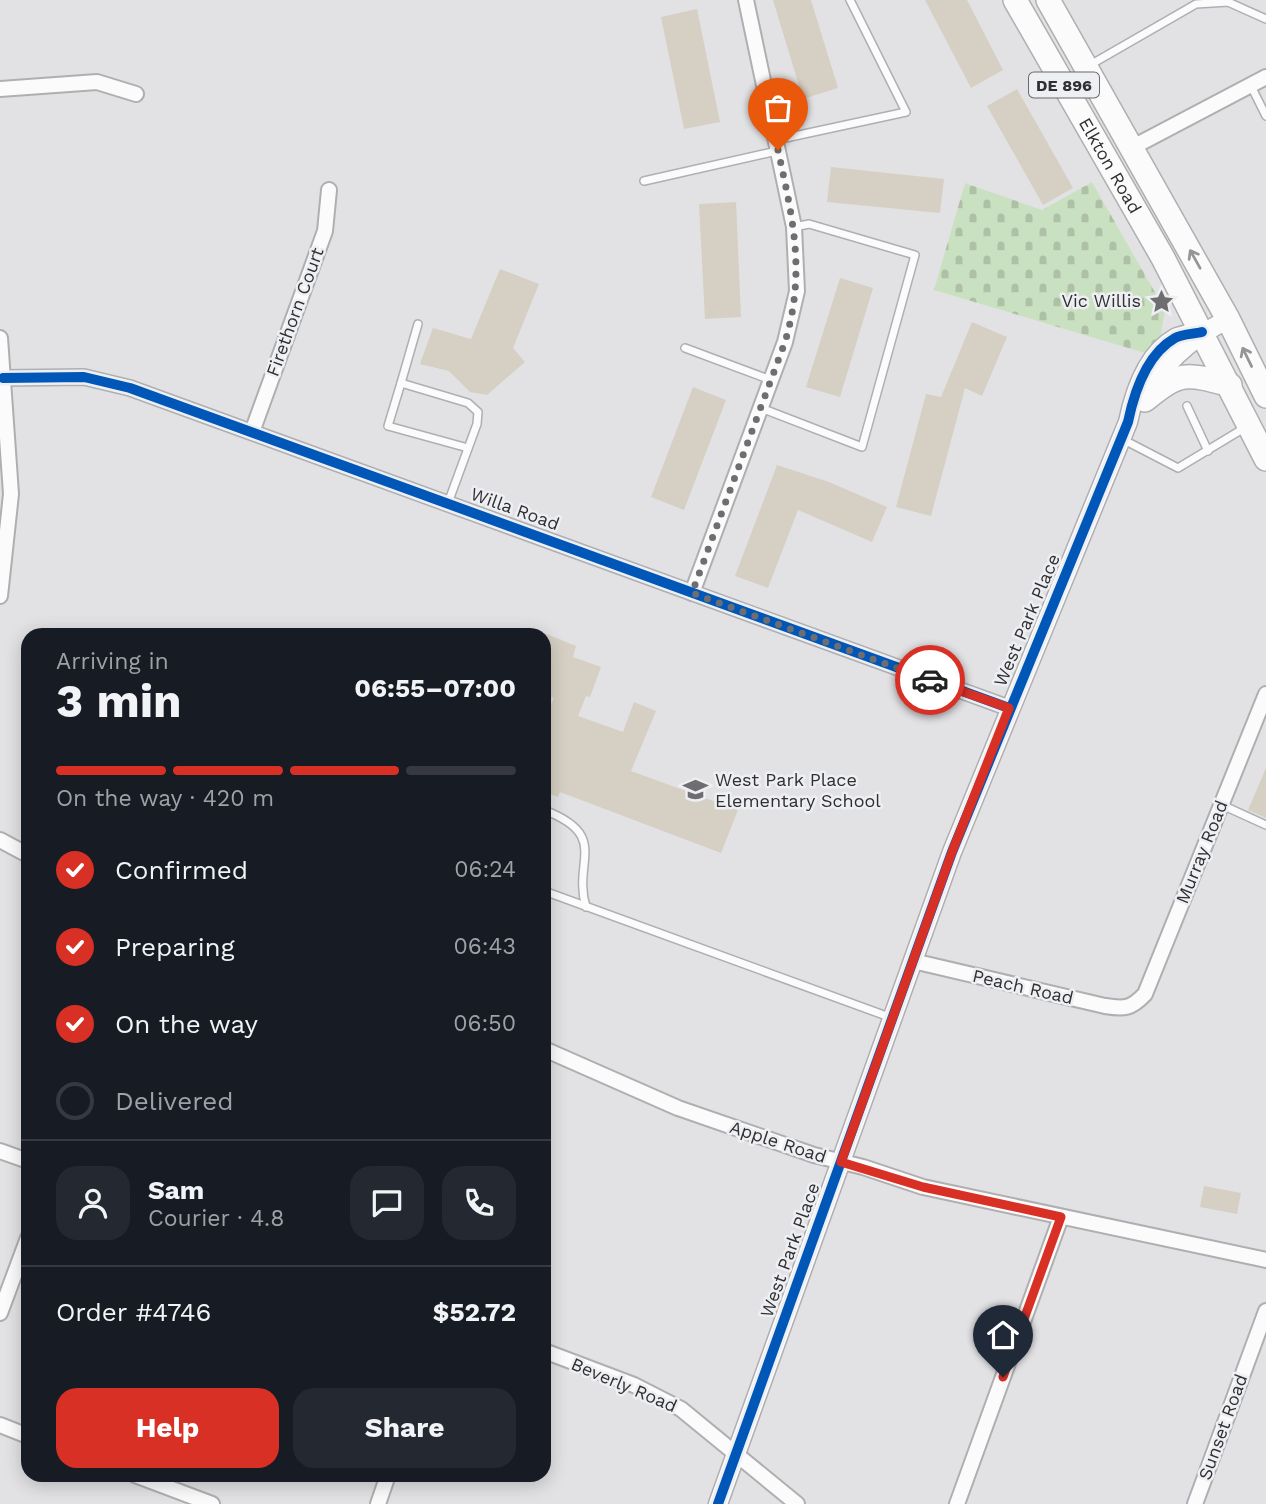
<!DOCTYPE html>
<meta charset="utf-8">
<style>
body{margin:0;font-family:"Work Sans",sans-serif;background:#242831;color:#f1f3f6;height:100vh;display:flex;flex-direction:column;font-size:26px;white-space:nowrap}
*{box-sizing:border-box;margin:0}
p{font-size:23px;color:#9ea1a6}
.icon{flex:none;width:38px;height:38px;fill:none;stroke:currentColor;stroke-width:2;stroke-linecap:round;stroke-linejoin:round}
.map{position:relative;flex:1;overflow:hidden}
.side{position:absolute;left:21px;top:628px;width:530px;height:854px;display:flex;flex-direction:column;background:#171b24;border-radius:21px;box-shadow:0 4px 18px #0003}
.side>*{flex:none}
.pin{position:absolute;display:grid;place-items:center;width:60px;height:60px;color:#fff;margin:-72px -30px;border-radius:50% 50% 50% 0;rotate:-45deg;box-shadow:0 0 7px #0007}
.pin .icon{rotate:45deg}
.courier{position:absolute;display:grid;place-items:center;width:70px;height:70px;margin:-35px;border:5px solid #d93025;border-radius:50%;background:#fff;color:#222;box-shadow:0 2px 9px #0007}
.head em{font-style:normal;font-weight:700}
.head div{display:flex;flex-direction:column-reverse}
.head{display:flex;align-items:center;justify-content:space-between;height:119px;padding:0 35px}
h1{font-size:46px;font-weight:700;line-height:52px}
.bar{display:grid;grid-template-columns:repeat(4,1fr);gap:10px 7px;align-content:center;height:84px;padding:0 35px}
.bar i{height:9px;border-radius:5px;background:#363941}
.bar .active{background:#d93025}
.bar p{grid-column:span 4}
.line{display:flex;align-items:center;gap:18px;padding:0 35px;border-top:2px solid #363941}
.line div{flex:1}
.round{display:grid;place-items:center;flex:none;width:74px;height:74px;border-radius:21px;background:#242831}
ol{padding:0 35px;list-style:none}
li{display:flex;align-items:center;gap:21px;height:77px}
li p{margin-inline-start:auto}
li .icon{padding:7px;border-radius:50%;background:#d93025;color:#fff;stroke-width:4}
li:last-child{color:#9ea1a6}
li i{width:38px;height:38px;border:4px solid #363941;border-radius:50%}
.action{display:flex;gap:14px;margin-top:auto;padding:14px 35px}
.action a{flex:1;height:80px;border-radius:21px;background:#d93025;color:#fff;font-size:28px;font-weight:700;line-height:80px;text-align:center}
.action a+a{background:#242831;color:#f1f3f6}
.map>svg:first-child{display:block}
.cemetery{fill:url(#cemetery-stones)}
.building{fill:#d6cfc3}
.lines{fill:none;stroke-linecap:round;stroke-linejoin:round}
.service-casing{stroke:#afafb2;stroke-width:10}
.minor-casing{stroke:#afafb2;stroke-width:18}
.tertiary-casing{stroke:#afafb2;stroke-width:21}
.primary-casing{stroke:#afafb2;stroke-width:26}
.service{stroke:#fbfbfb;stroke-width:7}
.minor{stroke:#fbfbfb;stroke-width:14}
.tertiary{stroke:#fbfbfb;stroke-width:18}
.primary{stroke:#fbfbfb;stroke-width:23}
.cycleway-casing{stroke:#eeeff3;stroke-width:15}
.cycleway{stroke:#0057b8;stroke-width:10}
.oneway{stroke:#969696}
.done{stroke:#6e6e71;stroke-width:7;stroke-dasharray:0 12.6}
.route{stroke:#d93025;stroke-width:9}
.labels{text-anchor:middle;stroke-width:5;stroke-linejoin:round;paint-order:stroke}
.shield{fill:#eeeff3;stroke:#69696c;stroke-width:2}
.shield-label{font-size:16px;font-weight:bold;fill:#303032}
.street-label{font-size:18px;fill:#303032;stroke:#eeeff3}
.poi-label{font-size:18px;fill:#303032;stroke:#eeeff3;text-anchor:end}
</style>
<div class="map">
<svg width="1266" height="1504" viewBox="0 0 1266 1504">
<defs>
<pattern id="cemetery-stones" width="16" height="16" patternUnits="userSpaceOnUse" patternTransform="scale(1.75)"><rect width="16" height="16" fill="#cae1c1"/><path d="M2 7V4a2 2 0 0 1 4 0v3zM10 15v-3a2 2 0 0 1 4 0v3z" fill="#aec1a6"/></pattern>
</defs>
<rect width="100%" height="100%" fill="#e2e2e5"/>
<polygon class="cemetery" points="1092,182 1165,310 1160,339 1145,353 934,290 965,183 1042,210"/>
<g class="building">
<polygon points="773,0 811,0 838,88 803,99"/>
<polygon points="925,0 967,0 1003,70 971,88"/>
<polygon points="697,9 720,122 684,129 661,17"/>
<polygon points="1017,89 1073,188 1043,205 987,106"/>
<polygon points="831,167 944,179 940,213 827,202"/>
<polygon points="736,202 741,317 705,319 699,204"/>
<polygon points="500,269 539,284 513,348 525,362 487,395 470,392 449,371 420,364 433,328 471,339"/>
<polygon points="840,278 873,288 840,397 806,387"/>
<polygon points="972,322 1007,337 982,396 965,388 931,516 896,507 926,394 941,397"/>
<polygon points="693,387 726,400 684,510 651,497"/>
<polygon points="777,465 829,482 887,507 872,542 798,510 768,588 735,576"/>
<polygon points="544,633 576,646 573,657 601,667 590,697 586,696 578,716 623,732 634,702 656,711 631,771 738,810 721,853 560,792 558,797 544,792 544,721 554,698 544,695"/>
<polygon points="1266,768 1266,818 1248,810"/>
<polygon points="1204,1186 1241,1193 1237,1214 1200,1207"/>
</g>
<g class="lines">
<defs>
<g id="service">
<polyline points="1090,65 1196,4 1228,2 1266,19"/>
<polyline points="1251,86 1266,116"/>
<polyline points="776,140 906,112 850,0"/>
<polyline points="644,181 777,151"/>
<polyline points="418,324 401,383 468,403 478,412 477,424 448,503"/>
<polyline points="685,348 771,380"/>
<polyline points="401,383 388,426 468,448"/>
<polyline points="1187,406 1208,451"/>
<polyline points="761,408 862,447 915,255 809,224 794,227"/>
<polyline points="1122,439 1178,468 1246,427"/>
<polyline points="1222,805 1266,825"/>
<path d="M544 810C611 836 572 861 586 907"/>
<polyline points="544,891 892,1018"/>
</g>
<g id="minor">
<polyline points="0,89 97,82 136,94"/>
<polyline points="1133,147 1266,77"/>
<polyline points="0,338 11,494 0,596"/>
<polyline points="3,378 84,377 130,388 1009,708"/>
<polyline points="252,432 325,231 329,190"/>
<polyline points="692,593 785,342 797,291 794,227 746,0"/>
<polyline points="0,840 28,855"/>
<path d="M913 961 1105 1006C1124 1009 1131 1009 1145 994L1266 694"/>
<polyline points="544,1049 678,1108 814,1155 863,1167 923,1187 1266,1260"/>
<polyline points="0,1151 28,1161"/>
<polyline points="0,1313 28,1238"/>
<polyline points="544,1351 634,1385 681,1409 797,1504"/>
<polyline points="0,1425 28,1436"/>
<polyline points="135,1475 212,1504"/>
<polyline points="378,1504 388,1475"/>
<polyline points="957,1504 1061,1217"/>
<polyline points="1195,1504 1266,1311"/>
</g>
<g id="tertiary">
<path d="M1146 397C1163 361 1194 337 1228 319"/>
<path d="M718 1504 952 852 1128 422C1134 393 1147 354 1175 338 1182 334 1194 334 1202 332"/>
</g>
<g id="primary">
<path id="s1" d="M1015 0 1163 258 1266 459"/>
<polyline points="1048,0 1228,319 1266,396"/>
<path d="M1145 400C1180 371 1186 373 1230 385"/>
</g>
</defs>
<use href="#service" class="service-casing"/>
<use href="#minor" class="minor-casing"/>
<use href="#tertiary" class="tertiary-casing"/>
<use href="#primary" class="primary-casing"/>
<use href="#service" class="service"/>
<use href="#minor" class="minor"/>
<use href="#tertiary" class="tertiary"/>
<use href="#primary" class="primary"/>
<defs>
<g id="cycleway">
<polyline points="3,378 84,377 130,388 1009,708"/>
<path d="M718 1504 952 852 1128 422C1134 393 1147 354 1175 338 1182 334 1194 334 1202 332"/>
</g>
</defs>
<use href="#cycleway" class="cycleway-casing"/>
<use href="#cycleway" class="cycleway"/>
</g>
<defs><path id="oneway-shaft" d="M-6 0H5M1.5-3L5.5 0L1.5 3" fill="none" stroke-width="1.6" stroke-linecap="round" stroke-linejoin="round" transform="scale(1.75)"/></defs>
<g class="oneway">
<use href="#oneway-shaft" transform="translate(1195 259) rotate(-119)"/>
<use href="#oneway-shaft" transform="translate(1247 357) rotate(-116)"/>
</g>
<g class="lines">
<path class="done" d="M778 150C793 220 806 272 785 342L692 593 930 680"/>
<polyline class="route" points="930,680 1009,708 952,852 841,1162 923,1187 1061,1217 1003,1377"/>
</g>
<defs>
<symbol id="sight-bare" viewBox="-9 -9 18 18"><path d="M0-6L1.8-2.2L6-1.7L2.9 1.2L3.7 5.4L0 3.3L-3.7 5.4L-2.9 1.2L-6-1.7L-1.8-2.2Z" fill="#6e6e71" stroke="#eeeff3" stroke-width="2.5" paint-order="stroke"/></symbol>
<symbol id="school-bare" viewBox="-9 -9 18 18"><path d="M0-5L7-2L0 1L-7-2ZM-4 1L0 2.5L4 1V4Q0 6-4 4Z" fill="#6e6e71" stroke="#eeeff3" stroke-width="2.5" paint-order="stroke"/></symbol>
</defs>
<g fill-rule="evenodd">
<use href="#sight-bare" x="1144" y="284" width="35" height="35"/>
<use href="#school-bare" x="678" y="772" width="35" height="35"/>
</g>
<g class="labels">
<rect class="shield" x="1029" y="72.5" width="70" height="25" rx="5"/>
<g class="shield-label">
<text x="1064" y="91">DE 896</text>
</g>
<g class="street-label">
<text dy="6" stroke="none"><textPath href="#s1" startOffset="191">Elkton Road</textPath></text>
<text transform="translate(295 312) rotate(-70)" y="6">Firethorn Court</text>
<text transform="translate(515 509) rotate(20)" y="6">Willa Road</text>
<text transform="translate(1027 620) rotate(-67)" y="6">West Park Place</text>
<text transform="translate(1202 852) rotate(-68)" y="6">Murray Road</text>
<text transform="translate(1023 987) rotate(13)" y="6">Peach Road</text>
<text transform="translate(778 1142) rotate(18)" y="6">Apple Road</text>
<text transform="translate(790 1250) rotate(-70)" y="6">West Park Place</text>
<text transform="translate(624 1385) rotate(23)" y="6">Beverly Road</text>
<text transform="translate(1223 1427) rotate(-70)" y="6">Sunset Road</text>
</g>
<g class="poi-label">
<text x="1141" y="307">Vic Willis</text>
<text x="715" y="786" text-anchor="start">West Park Place<tspan x="715" dy="21">Elementary School</tspan></text>
</g>
</g>
</svg>
<div class="pin" style="left:778px;top:150px;background:#ea580c"><svg class="icon" aria-label="bag" viewBox="0 0 24 24"><path d="M5 8h14l-1 12H6zM9 8a3 3 0 0 1 6 0"/></svg></div>
<div class="pin" style="left:1003px;top:1377px;background:#1f2937"><svg class="icon" aria-label="home" viewBox="0 0 24 24"><path d="M3 11l9-7 9 7M6 9v11h12V9"/></svg></div>
<div class="courier" style="left:930px;top:680px"><svg class="icon" aria-label="car" viewBox="0 0 24 24"><path d="M5 17H2v-5l4-1 3-4h7l3 4 3 1v5h-3M9 17h6M6 11h13"/><circle cx="7" cy="17" r="2"/><circle cx="17" cy="17" r="2"/></svg></div>
<section class="side">
<div class="head"><div><h1>3 min</h1><p>Arriving in</p></div><em>06:55–07:00</em></div>
<div class="bar"><i class="active"></i><i class="active"></i><i class="active"></i><i></i><p>On the way · 420 m</p></div>
<ol>
<li><svg class="icon" aria-label="check" viewBox="0 0 24 24"><path d="M5 12l5 5 9-10"/></svg>Confirmed<p>06:24</p></li>
<li><svg class="icon" aria-label="check" viewBox="0 0 24 24"><path d="M5 12l5 5 9-10"/></svg>Preparing<p>06:43</p></li>
<li><svg class="icon" aria-label="check" viewBox="0 0 24 24"><path d="M5 12l5 5 9-10"/></svg>On the way<p>06:50</p></li>
<li><i></i>Delivered</li>
</ol>
<div class="line" style="height:126px"><a class="round"><svg class="icon" aria-label="person" viewBox="0 0 24 24"><circle cx="12" cy="8" r="4"/><path d="M4 21q1-7 8-7t8 7"/></svg></a><div><b>Sam</b><p>Courier · 4.8</p></div><a class="round"><svg class="icon" aria-label="chat" viewBox="0 0 24 24"><path d="M4 5h16v11H9l-5 4z"/></svg></a><a class="round"><svg class="icon" aria-label="phone" viewBox="0 0 24 24"><path d="M5 4h4l2 5-3 2q2 4 5 5l2-3 5 2v4C11 20 4 13 5 4z"/></svg></a></div>
<div class="line" style="height:91px"><div>Order #4746</div><b>$52.72</b></div>
<div class="action"><a>Help</a><a>Share</a></div>
</section>
</div>
